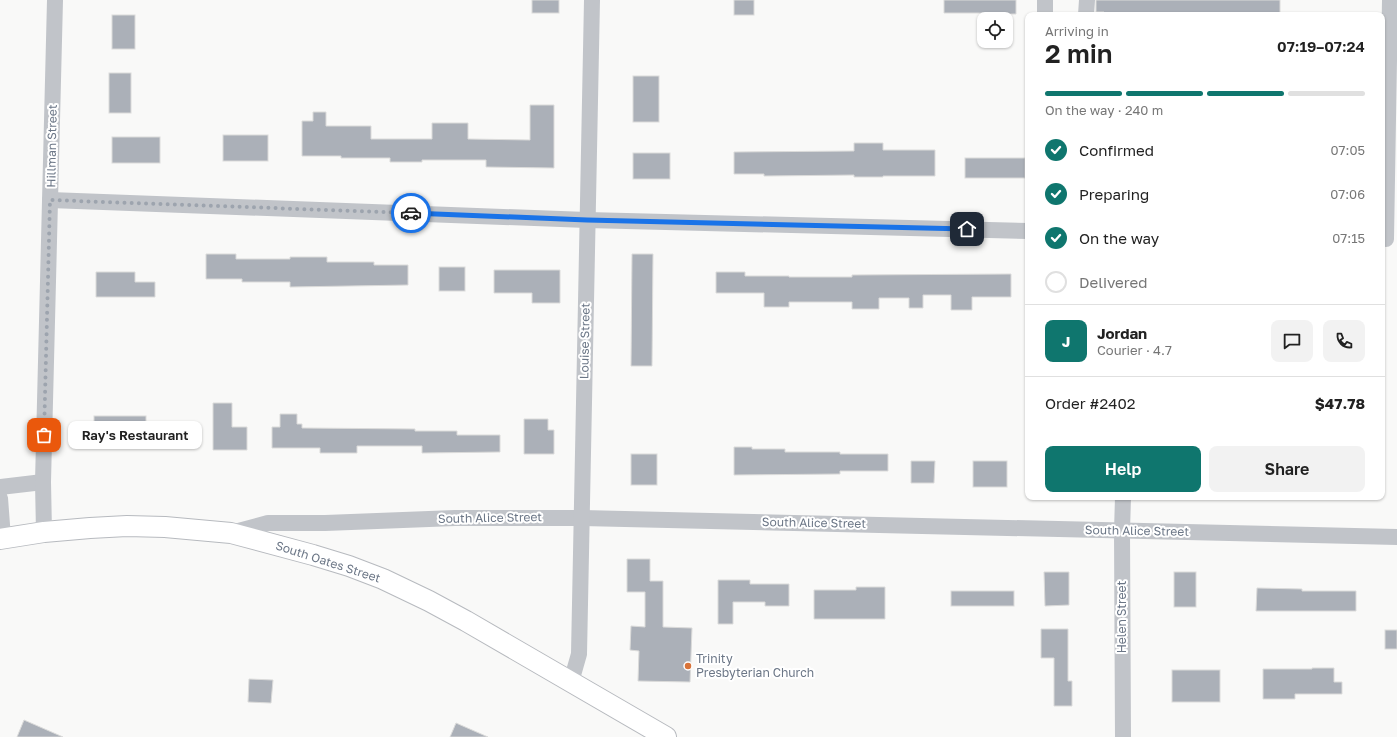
<!DOCTYPE html>
<meta charset="utf-8">
<style>
body{margin:0;font-family:"Golos Text",sans-serif;background:#f2f2f2;color:#222;height:100vh;display:flex;flex-direction:column;font-size:15px;white-space:nowrap}
*{box-sizing:border-box;margin:0}
p{font-size:13px;color:#767676}
.icon{flex:none;width:22px;height:22px;fill:none;stroke:currentColor;stroke-width:2;stroke-linecap:round;stroke-linejoin:round}
.map{position:relative;flex:1;overflow:hidden}
.sheet{position:absolute;left:1025px;top:12px;width:360px;height:488px;display:flex;flex-direction:column;background:#fff;border-radius:8px;box-shadow:0 1px 3px #0004}
.sheet>*{flex:none}
.controls{position:absolute;left:977px;top:12px;display:grid;gap:8px}
.controls a{display:grid;place-items:center;width:36px;height:36px;border-radius:8px;background:#fff;box-shadow:0 1px 3px #0004;font-size:20px}
.pin{position:absolute;display:grid;place-items:center;width:34px;height:34px;color:#fff;margin:-17px;border-radius:8px;box-shadow:0 2px 6px #0006}
.courier{position:absolute;display:grid;place-items:center;width:40px;height:40px;margin:-20px;border:3px solid #1a73e8;border-radius:50%;background:#fff;color:#222;box-shadow:0 1px 5px #0007}
.bubble{position:absolute;height:28px;border-radius:8px;background:#fff;box-shadow:0 1px 3px #0004;font-size:13px;font-weight:600;line-height:28px;text-align:center}
.headline em{font-style:normal;font-weight:600}
.headline div{display:flex;flex-direction:column-reverse}
.headline{display:flex;align-items:center;justify-content:space-between;height:68px;padding:0 20px}
h1{font-size:26px;font-weight:600;line-height:30px}
.bar{display:grid;grid-template-columns:repeat(4,1fr);gap:6px 4px;align-content:center;height:48px;padding:0 20px}
.bar i{height:5px;border-radius:3px;background:#e0e0e0}
.bar .active{background:#0f766e}
.bar p{grid-column:span 4}
.line{display:flex;align-items:center;gap:10px;padding:0 20px;border-top:1px solid #e0e0e0}
.line div{flex:1}
.round{display:grid;place-items:center;flex:none;width:42px;height:42px;border-radius:8px;background:#f2f2f2}
ol{padding:0 20px;list-style:none}
li{display:flex;align-items:center;gap:12px;height:44px}
li p{margin-inline-start:auto}
li .icon{padding:4px;border-radius:50%;background:#0f766e;color:#fff;stroke-width:4}
li:last-child{color:#767676}
li i{width:22px;height:22px;border:2px solid #e0e0e0;border-radius:50%}
.cta{display:flex;gap:8px;margin-top:auto;padding:8px 20px}
.cta a{flex:1;height:46px;border-radius:8px;background:#0f766e;color:#fff;font-size:16px;font-weight:600;line-height:46px;text-align:center}
.cta a+a{background:#f2f2f2;color:#222}
.map>svg:first-child{display:block}
.building{fill:#abb0b8;stroke:#dbdbda}
.lines{fill:none;stroke-linecap:round;stroke-linejoin:round}
.major-casing{stroke:#b7babf;stroke-width:22}
.minor{stroke:#c1c4c9;stroke-width:16}
.major{stroke:#fff;stroke-width:20}
.done{stroke:#9da4ae;stroke-width:4;stroke-dasharray:0 7.2}
.route{stroke:#1a73e8;stroke-width:5}
.poi-dot{fill:#d87339;stroke:#fff;stroke-width:1.5}
.labels{text-anchor:middle;stroke-width:4;stroke-linejoin:round;paint-order:stroke}
.street-label{font-size:12px;fill:#6b7686;stroke:#fff}
.poi-label{font-size:12px;fill:#6b7686;stroke:#fff;text-anchor:start}
</style>
<div class="map">
<svg width="1397" height="737" viewBox="0 0 1397 737">
<rect width="100%" height="100%" fill="#f9f9f8"/>
<g class="building">
<rect x="532" y="0" width="27" height="13"/>
<rect x="734" y="0" width="20" height="15"/>
<polygon points="944,0 1016,0 1016,14 988,14 988,13 944,13"/>
<polygon points="1096,0 1280,0 1280,15 1104,15 1104,12 1096,12"/>
<rect x="112" y="15" width="23" height="34"/>
<rect x="109" y="73" width="22" height="40"/>
<rect x="633" y="76" width="26" height="46"/>
<polygon points="530,105 554,105 554,168 486,167 486,160 422,160 422,162 390,162 390,158 341,158 341,156 302,156 302,121 313,121 313,112 326,112 326,126 371,126 371,139 432,139 432,123 468,123 468,139 530,140"/>
<rect x="223" y="135" width="45" height="26"/>
<rect x="112" y="137" width="48" height="26"/>
<polygon points="854,143 883,143 883,150 935,150 935,176 883,176 883,177 854,177 854,175 764,176 764,174 734,174 734,152 854,151"/>
<rect x="633" y="153" width="37" height="26"/>
<rect x="965" y="158" width="60" height="20"/>
<polygon points="206,254 236,254 236,259 290,259 290,257 327,257 327,262 374,262 374,265 408,265 408,285 290,287 290,282 242,282 242,279 206,279"/>
<polygon points="632,254 653,254 652,366 631,366"/>
<rect x="439" y="267" width="26" height="24"/>
<polygon points="494,270 560,270 560,303 532,303 532,293 494,293"/>
<polygon points="96,272 135,272 135,282 155,282 155,297 96,297"/>
<polygon points="716,272 745,272 745,276 789,276 789,277 852,277 852,275 1011,274 1011,297 972,297 972,310 951,310 951,295 923,295 923,308 909,308 909,298 879,298 879,309 852,309 852,302 789,302 789,307 764,307 764,293 716,293"/>
<polygon points="213,403 232,403 232,427 247,427 247,450 213,450"/>
<polygon points="280,414 297,414 297,424 302,424 302,428 415,429 415,431 457,431 457,435 500,435 500,452 422,453 422,446 357,446 357,453 320,453 320,448 272,448 272,427 280,427"/>
<rect x="94" y="416" width="52" height="29"/>
<polygon points="524,419 548,419 548,430 554,430 554,454 524,454"/>
<polygon points="734,447 752,447 752,449 785,449 785,452 840,452 840,454 888,454 888,471 840,471 840,474 734,475"/>
<rect x="631" y="454" width="26" height="31"/>
<polygon points="911,461 935,461 934,483 911,483"/>
<rect x="973" y="461" width="34" height="26"/>
<polygon points="627,559 650,559 650,581 663,581 663,627 692,628 690,682 638,681 639,651 630,650 631,626 645,627 645,592 627,592"/>
<polygon points="1044,572 1069,572 1069,605 1045,606"/>
<rect x="1174" y="572" width="22" height="35"/>
<polygon points="718,580 750,580 750,584 789,584 789,606 765,606 765,602 733,602 733,624 718,624"/>
<polygon points="856,587 885,587 885,619 814,619 814,590 856,590"/>
<polygon points="1257,588 1302,589 1302,591 1356,591 1356,611 1256,611"/>
<rect x="951" y="591" width="63" height="15"/>
<polygon points="1041,629 1068,629 1068,681 1072,681 1072,706 1054,706 1054,658 1041,658"/>
<rect x="1385" y="630" width="12" height="19"/>
<polygon points="1312,668 1334,668 1334,682 1342,682 1342,694 1295,694 1295,699 1263,699 1263,669 1312,669"/>
<rect x="1172" y="670" width="48" height="32"/>
<polygon points="249,679 273,680 271,703 248,702"/>
<polygon points="24,720 63,737 17,737"/>
<polygon points="456,723 488,737 450,737"/>
</g>
<g class="lines">
<defs>
<polyline id="major" points="0,539 44,532 90,528 127,526 165,527 231,533 313,555 349,566 383,579 429,601 466,621 666,737"/>
</defs>
<use href="#major" class="major-casing"/>
<g class="minor">
<polyline points="1045,0 1045,15"/>
<polyline points="1086,15 1087,0"/>
<polyline points="50,200 587,220 1028,231"/>
<polyline points="1386,239 1390,0"/>
<polyline points="0,487 43,482"/>
<polyline points="1123,497 1122,531 1123,737"/>
<polyline points="0,498 3,538"/>
<polyline points="44,532 43,482 55,0"/>
<polyline points="231,533 268,523 325,523 455,518 582,518 1397,537"/>
<polyline points="571,682 579,654 592,0"/>
</g>
<use href="#major" class="major"/>
</g>
<g class="lines">
<polyline class="done" points="44,435 50,200 411,213"/>
<polyline class="route" points="411,213 587,220 967,229"/>
</g>
<circle class="poi-dot" cx="688" cy="666" r="4"/>
<g class="labels">
<g class="street-label">
<text transform="translate(52 146) rotate(-89)" y="4">Hillman Street</text>
<text transform="translate(585 341) rotate(-89)" y="4">Louise Street</text>
<text transform="translate(490 518) rotate(-1)" y="4">South Alice Street</text>
<text transform="translate(814 523) rotate(1)" y="4">South Alice Street</text>
<text transform="translate(1137 531) rotate(1)" y="4">South Alice Street</text>
<text transform="translate(328 562) rotate(18)" y="4">South Oates Street</text>
<text transform="translate(1122 617) rotate(-90)" y="4">Helen Street</text>
</g>
<g class="poi-label">
<text x="696" y="663">Trinity<tspan x="696" dy="14">Presbyterian Church</tspan></text>
</g>
</g>
</svg>
<div class="controls">
<a><svg class="icon" aria-label="locate" viewBox="0 0 24 24"><circle cx="12" cy="12" r="6"/><path d="M12 2v4M12 18v4M2 12h4M18 12h4"/></svg></a>
</div>
<div class="pin" style="left:44px;top:435px;background:#ea580c"><svg class="icon" aria-label="bag" viewBox="0 0 24 24"><path d="M5 8h14l-1 12H6zM9 8a3 3 0 0 1 6 0"/></svg></div>
<div class="pin" style="left:967px;top:229px;background:#1f2937"><svg class="icon" aria-label="home" viewBox="0 0 24 24"><path d="M3 11l9-7 9 7M6 9v11h12V9"/></svg></div>
<div class="courier" style="left:411px;top:213px"><svg class="icon" aria-label="car" viewBox="0 0 24 24"><path d="M5 17H2v-5l4-1 3-4h7l3 4 3 1v5h-3M9 17h6M6 11h13"/><circle cx="7" cy="17" r="2"/><circle cx="17" cy="17" r="2"/></svg></div>
<div class="bubble" style="left:68px;top:421px;width:134px">Ray's Restaurant</div>
<section class="sheet">
<div class="headline"><div><h1>2 min</h1><p>Arriving in</p></div><em>07:19–07:24</em></div>
<div class="bar"><i class="active"></i><i class="active"></i><i class="active"></i><i></i><p>On the way · 240 m</p></div>
<ol>
<li><svg class="icon" aria-label="check" viewBox="0 0 24 24"><path d="M5 12l5 5 9-10"/></svg>Confirmed<p>07:05</p></li>
<li><svg class="icon" aria-label="check" viewBox="0 0 24 24"><path d="M5 12l5 5 9-10"/></svg>Preparing<p>07:06</p></li>
<li><svg class="icon" aria-label="check" viewBox="0 0 24 24"><path d="M5 12l5 5 9-10"/></svg>On the way<p>07:15</p></li>
<li><i></i>Delivered</li>
</ol>
<div class="line" style="height:72px"><b class="round" style="background:#0f766e;color:#fff">J</b><div><b>Jordan</b><p>Courier · 4.7</p></div><a class="round"><svg class="icon" aria-label="chat" viewBox="0 0 24 24"><path d="M4 5h16v11H9l-5 4z"/></svg></a><a class="round"><svg class="icon" aria-label="phone" viewBox="0 0 24 24"><path d="M5 4h4l2 5-3 2q2 4 5 5l2-3 5 2v4C11 20 4 13 5 4z"/></svg></a></div>
<div class="line" style="height:52px"><div>Order #2402</div><b>$47.78</b></div>
<div class="cta"><a>Help</a><a>Share</a></div>
</section>
</div>
